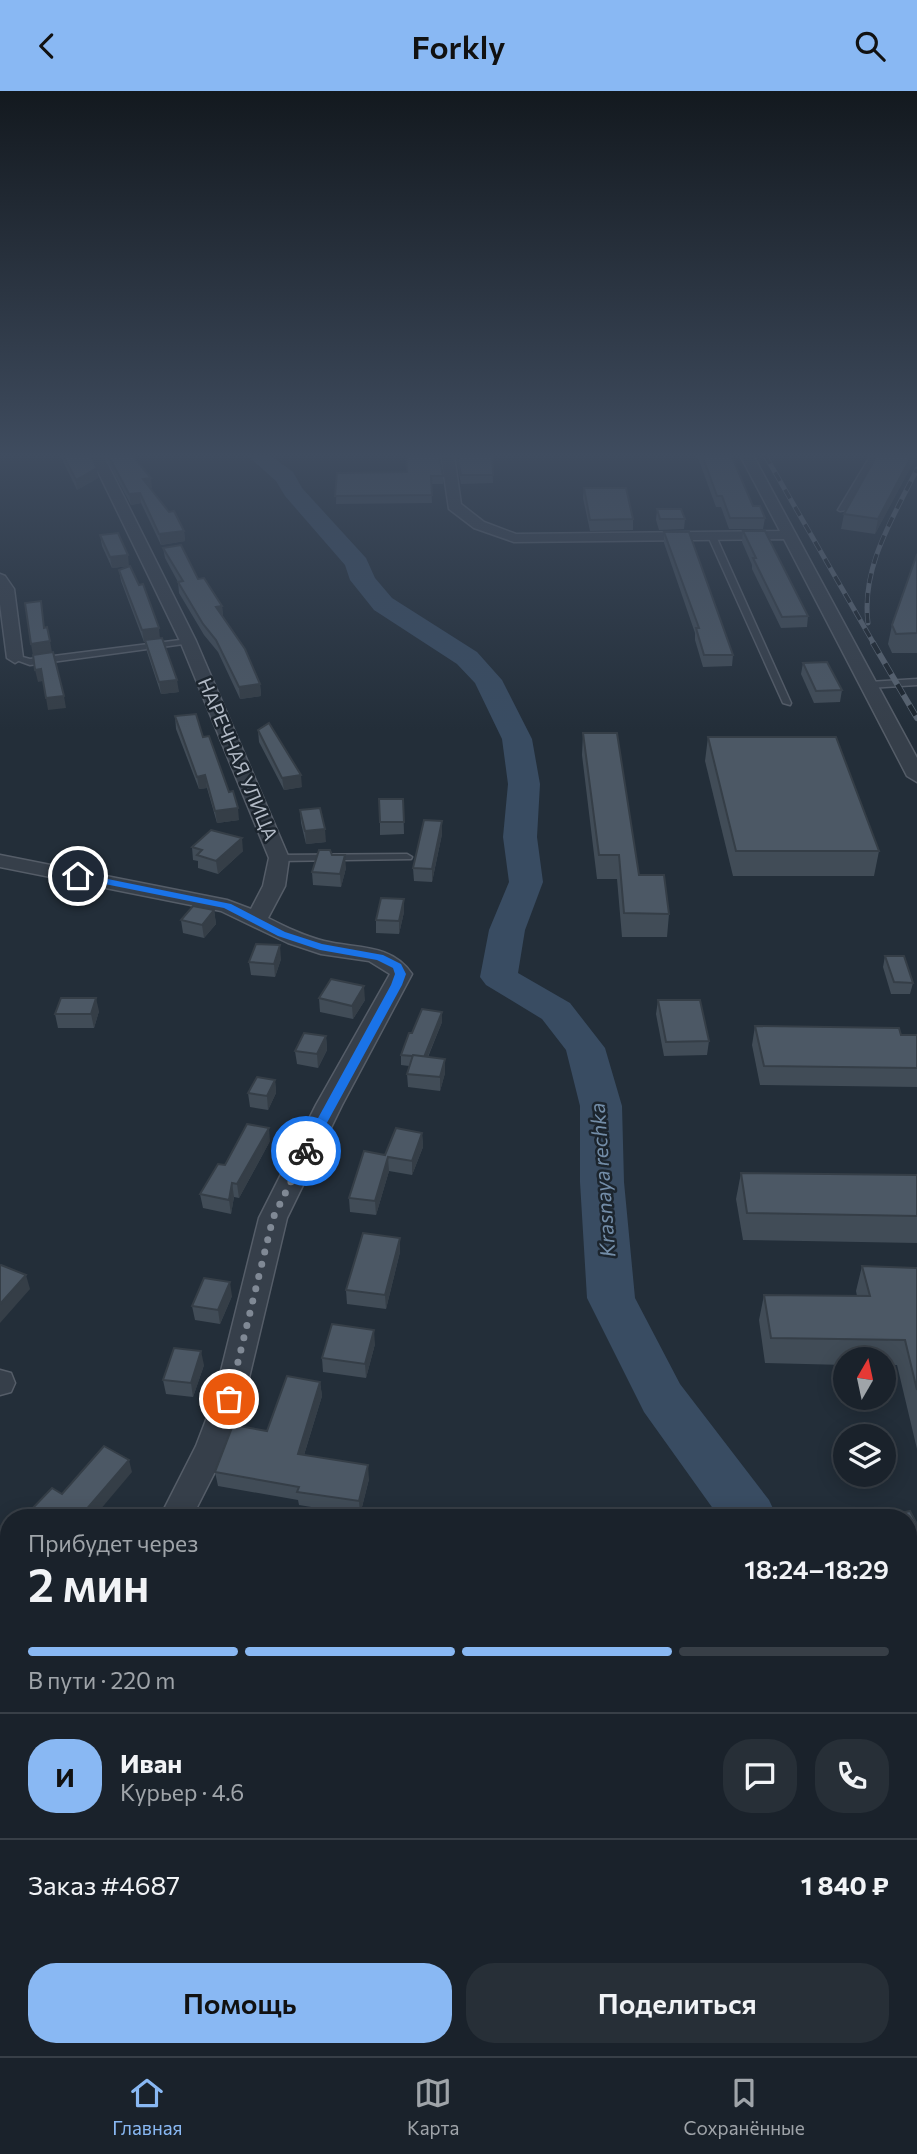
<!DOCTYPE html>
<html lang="ru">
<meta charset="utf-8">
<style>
body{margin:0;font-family:Commissioner,sans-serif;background:#272f37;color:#f1f3f6;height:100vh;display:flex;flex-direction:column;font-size:26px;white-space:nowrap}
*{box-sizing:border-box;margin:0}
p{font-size:23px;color:#9fa4a9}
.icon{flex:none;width:38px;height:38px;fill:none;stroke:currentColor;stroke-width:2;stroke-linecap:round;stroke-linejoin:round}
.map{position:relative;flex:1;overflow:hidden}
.details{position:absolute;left:0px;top:1418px;width:917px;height:548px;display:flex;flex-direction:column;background:#1a222b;border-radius:28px 28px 0 0;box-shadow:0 4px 18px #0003,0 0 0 2px #383f47}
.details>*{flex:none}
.needle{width:46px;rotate:9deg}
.buttons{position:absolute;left:833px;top:1256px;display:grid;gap:14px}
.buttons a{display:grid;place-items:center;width:63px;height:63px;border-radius:50%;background:#1a222b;box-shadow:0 4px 18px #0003,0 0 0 2px #383f47;font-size:35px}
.pin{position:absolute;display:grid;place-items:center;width:60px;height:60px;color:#fff;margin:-30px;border:4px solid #fff;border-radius:50%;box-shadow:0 2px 7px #0007}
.courier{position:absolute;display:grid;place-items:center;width:70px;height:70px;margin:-35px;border:5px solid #1a73e8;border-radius:50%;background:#fff;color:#222;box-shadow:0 2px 9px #0007}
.head em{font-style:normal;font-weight:600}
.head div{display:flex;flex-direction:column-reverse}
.head{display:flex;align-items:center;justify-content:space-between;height:119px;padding:0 28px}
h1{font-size:46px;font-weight:600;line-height:52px}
.bar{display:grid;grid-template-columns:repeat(4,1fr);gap:10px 7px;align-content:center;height:84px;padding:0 28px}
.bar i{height:9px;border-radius:5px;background:#383f47}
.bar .on{background:#89b8f3}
.bar p{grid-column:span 4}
.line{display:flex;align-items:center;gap:18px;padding:0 28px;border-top:2px solid #383f47}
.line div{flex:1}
.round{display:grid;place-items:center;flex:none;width:74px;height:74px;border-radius:28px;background:#272f37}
.button{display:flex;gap:14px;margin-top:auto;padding:14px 28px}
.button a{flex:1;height:80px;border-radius:28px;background:#89b8f3;color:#111;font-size:28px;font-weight:600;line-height:80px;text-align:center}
.button a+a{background:#272f37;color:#f1f3f6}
header{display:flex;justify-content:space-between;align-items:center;height:91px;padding:0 28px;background:#89b8f3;color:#111;font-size:32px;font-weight:600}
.dock{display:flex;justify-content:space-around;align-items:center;height:98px;border-top:2px solid #383f47;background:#1a222b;font-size:19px;color:#9fa4a9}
.dock a{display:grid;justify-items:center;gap:4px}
.dock .on{color:#89b8f3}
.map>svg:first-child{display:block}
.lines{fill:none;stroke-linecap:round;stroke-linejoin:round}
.river{fill:#394c62;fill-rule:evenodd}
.service-casing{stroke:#555d68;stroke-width:3}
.minor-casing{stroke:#555d68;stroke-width:3}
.service{fill:#363f4a;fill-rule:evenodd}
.minor{fill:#363f4a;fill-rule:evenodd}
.rail-far1-casing{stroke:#596471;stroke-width:5}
.rail-casing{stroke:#596471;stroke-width:6}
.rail-far1{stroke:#1c252e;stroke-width:3.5;stroke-dasharray:10;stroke-linecap:butt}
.rail{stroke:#1c252e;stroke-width:4.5;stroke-dasharray:12;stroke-linecap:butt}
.wall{fill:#414c57}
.shaded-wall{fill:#353e47}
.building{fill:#4c5865;stroke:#353e47;stroke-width:2}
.route{fill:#1a73e8}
.done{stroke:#808995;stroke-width:7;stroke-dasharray:0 12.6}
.labels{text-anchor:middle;stroke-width:5;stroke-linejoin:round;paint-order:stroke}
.street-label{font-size:19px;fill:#b2bac6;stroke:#1c252e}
.water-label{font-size:21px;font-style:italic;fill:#738da8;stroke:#1c252e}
</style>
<header><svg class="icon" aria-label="back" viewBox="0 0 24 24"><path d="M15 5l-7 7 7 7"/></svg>Forkly<svg class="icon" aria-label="search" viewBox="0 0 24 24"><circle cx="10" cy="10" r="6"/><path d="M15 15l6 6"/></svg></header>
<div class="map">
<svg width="917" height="1965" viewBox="0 0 917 1965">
<rect width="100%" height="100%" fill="#232e39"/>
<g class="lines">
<g class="river">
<polygon points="247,364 270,364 293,381 302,397 366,467 375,487 392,507 477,561 502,589 532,648 540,693 537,746 543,791 525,839 518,882 570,912 605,957 622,1015 624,1091 635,1207 680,1293 769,1409 777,1426 719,1426 644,1321 587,1207 580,1091 580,1015 566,959 542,928 486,894 480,886 489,839 509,791 503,746 508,693 502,648 475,592 457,573 374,519 350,489 345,474 285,405 276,390"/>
<polygon points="551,1956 621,1956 620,1965 550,1965"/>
</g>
<defs>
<g id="service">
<polygon points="871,364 877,364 846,419 840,420 838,419"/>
<polygon points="709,443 716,445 791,612 790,614 783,612 708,445"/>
<polygon points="188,548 191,548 191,552 30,574 11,567 15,564 30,568"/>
<polygon points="917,588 917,594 869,597 865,594 869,591"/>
<polygon points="407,763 412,766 411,768 279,770 274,767 279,764"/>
</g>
<g id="minor">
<path d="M90 364H103L196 550 289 767 285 795 268 827C286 836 304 845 324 850 356 858 391 852 412 883L342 1014 287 1127 244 1308 227 1357 192 1426H160L196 1355 214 1308 259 1127 316 1014 390 883 369 870 321 863 288 852 221 820 0 776V764L227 809 251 818 263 795 269 767 180 550Z"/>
<polygon points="441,364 454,364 461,413 484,431 516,443 780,440 740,364 753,364 917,667 917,691 907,685 784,448 514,451 474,437 449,418"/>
<polygon points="0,483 5,485 14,498 23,567 15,572 7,567 0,513"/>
<polygon points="0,1279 11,1282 15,1292 11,1301 0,1304"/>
<polygon points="9,1640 9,1684 0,1687 0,1643"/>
</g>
</defs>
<use href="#service" class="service-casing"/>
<use href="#minor" class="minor-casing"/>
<use href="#service" class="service"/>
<use href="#minor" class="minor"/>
<defs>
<g id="rail-far1">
<polyline points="765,364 874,553"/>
<path d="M868 532C861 476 893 427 917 378"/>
</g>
<polyline id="rail" points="873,552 917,627"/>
</defs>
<use href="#rail-far1" class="rail-far1-casing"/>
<use href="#rail" class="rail-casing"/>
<use href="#rail-far1" class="rail-far1"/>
<use href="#rail" class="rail"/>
</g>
<g class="wall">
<polygon points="60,364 91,364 98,387 77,399"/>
<polygon points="104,364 132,364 152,397 150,397 184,440 185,450 161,454 141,412 131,414"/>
<polygon points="456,364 492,364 493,392 461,393"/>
<polygon points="697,364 731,364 753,415 765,427 763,438 729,438 721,416 716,416"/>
<polygon points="917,364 875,443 841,438 844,423"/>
<polygon points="337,382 443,385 443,393 431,393 432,412 336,413"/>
<polygon points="584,397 633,428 633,439 590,440 583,407"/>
<polygon points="657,418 685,428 684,438 659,439 656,429"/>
<polygon points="743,440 808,525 807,536 781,537 752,478 752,474 742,451"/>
<polygon points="664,441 733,564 732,575 703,576 695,549 695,542 664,452"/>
<polygon points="100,444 129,475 112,477 102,455"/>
<polygon points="163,457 198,488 222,515 223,526 260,593 261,605 240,608 218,561 204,544 179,502 178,491 165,467"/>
<polygon points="917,463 917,562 892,562 888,553 892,534"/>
<polygon points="119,479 160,547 179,601 161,603 147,561 145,551 144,551 121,490"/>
<polygon points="803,572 842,599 840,611 814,612 801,583"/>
<polygon points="175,625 203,646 239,729 217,732 207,697 199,698 176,638"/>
<polygon points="258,639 302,696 284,699 259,651"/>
<polygon points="583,642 639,784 669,823 667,846 622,846 617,788 597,788 582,664"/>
<polygon points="708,646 879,760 874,785 733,785 705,670"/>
<polygon points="403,708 404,743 380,744 380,731"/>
<polygon points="300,719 326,751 306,753 301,732"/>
<polygon points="442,730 442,743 432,791 414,790 413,777"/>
<polygon points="192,756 243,760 218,783 198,777 198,770 193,769"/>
<polygon points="332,764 346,777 341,796 313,794 312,781"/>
<polygon points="404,808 404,821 399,843 376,842 376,829"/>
<polygon points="214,819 216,833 204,847 183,842 181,829"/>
<polygon points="885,865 913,892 910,903 891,903 883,876"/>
<polygon points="281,868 275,886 251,884 249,871"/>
<polygon points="319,907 365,909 353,928 320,921"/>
<polygon points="658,909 709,950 707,964 664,965 656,923"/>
<polygon points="99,920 94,937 58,937 55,923"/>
<polygon points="442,921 442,931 428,966 445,968 445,982 440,1000 408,996 407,983 409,975 401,974 401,964 412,942"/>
<polygon points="755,935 917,944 917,996 760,994 752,954"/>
<polygon points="326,945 327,959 318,977 297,973 295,960"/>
<polygon points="275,989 276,1002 268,1019 250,1016 248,1002"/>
<polygon points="422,1042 423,1056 412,1084 389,1080 376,1124 350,1121 349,1107 385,1064"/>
<polygon points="270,1050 239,1107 234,1106 231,1123 203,1117 200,1103 225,1074"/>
<polygon points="741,1082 917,1084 917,1152 743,1149 736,1108"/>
<polygon points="400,1161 386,1218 347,1213 346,1199"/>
<polygon points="862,1175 917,1177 917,1358 897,1274 884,1274 884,1269 845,1269 845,1274 765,1272 759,1229 764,1204 857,1205 856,1200"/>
<polygon points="232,1205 220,1233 195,1229 192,1215"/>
<polygon points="375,1253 366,1287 323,1281 322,1267"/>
<polygon points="204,1274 193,1306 166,1303 163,1289"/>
<polygon points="320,1291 322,1305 304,1364 369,1388 360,1424 299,1414 298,1409 218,1395 215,1381 267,1340"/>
<polygon points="908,1426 917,1433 917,1611 908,1593"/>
</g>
<g class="shaded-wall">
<polygon points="912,364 917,364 875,443 878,428"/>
<polygon points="97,377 98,387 77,399 76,389"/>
<polygon points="151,387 152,397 145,398 143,388"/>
<polygon points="140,402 141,412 131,414 129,403"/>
<polygon points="184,440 185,450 161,454 159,443"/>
<polygon points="128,464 129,475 112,477 110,466"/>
<polygon points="222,515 223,527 216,516"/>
<polygon points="159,537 160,549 144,551 142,539"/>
<polygon points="50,550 52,561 33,565 31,553"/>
<polygon points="41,578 43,590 38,591 35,579"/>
<polygon points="177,589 179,601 161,603 159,591"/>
<polygon points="260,593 261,605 240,608 239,596"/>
<polygon points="64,605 66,617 48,619 46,607"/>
<polygon points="205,684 207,697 199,698 197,686"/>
<polygon points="301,684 302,696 284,699 282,687"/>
<polygon points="238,717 239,729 217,732 215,720"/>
<polygon points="442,730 442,743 432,791 432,778"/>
<polygon points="325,738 326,751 306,753 305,740"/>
<polygon points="242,747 243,760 218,783 216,770"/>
<polygon points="345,764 346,777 341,796 340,783"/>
<polygon points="404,808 404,821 399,843 399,830"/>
<polygon points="214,819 216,833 204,847 202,834"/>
<polygon points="280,854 281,868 275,886 274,873"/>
<polygon points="364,895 365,909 353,928 352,915"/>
<polygon points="96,907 99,920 94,937 91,923"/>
<polygon points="442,921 442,931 423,977 423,967"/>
<polygon points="326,945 327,959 318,977 317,963"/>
<polygon points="445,968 445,982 440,1000 440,986"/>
<polygon points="275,989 276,1002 268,1019 267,1005"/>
<polygon points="269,1037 270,1050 239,1107 237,1093"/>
<polygon points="422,1042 423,1056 412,1084 412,1070"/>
<polygon points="388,1066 389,1080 376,1124 375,1110"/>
<polygon points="232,1092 234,1106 231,1123 229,1109"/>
<polygon points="400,1147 400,1161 386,1218 385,1204"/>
<polygon points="26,1184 30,1198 0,1232 0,1213"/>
<polygon points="230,1191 232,1205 220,1233 218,1219"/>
<polygon points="374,1239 375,1253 366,1287 365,1273"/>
<polygon points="201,1260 204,1274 193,1306 191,1292"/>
<polygon points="320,1291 322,1305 300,1377 298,1363"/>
<polygon points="129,1369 132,1381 94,1426 85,1420"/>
<polygon points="368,1374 369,1388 360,1424 359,1410"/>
<polygon points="9,1546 9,1565 0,1574 0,1555"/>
<polygon points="9,1785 9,1803 0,1814 0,1795"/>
<polygon points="9,1902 9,1919 5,1923 0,1914 0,1911"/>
</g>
<g class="building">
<polygon points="63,364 91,364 97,377 76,389"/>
<polygon points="108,364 132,364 151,387 143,388 169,421 174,420 184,440 159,443 140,402 129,403"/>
<polygon points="406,364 439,364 443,385 431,385 432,404 335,405 337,382 407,381"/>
<polygon points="457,364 492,364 493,384 461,384"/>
<polygon points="702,364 731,364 753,415 760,415 765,427 730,427 722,405 717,405"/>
<polygon points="877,364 912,364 878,428 844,423"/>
<polygon points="584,397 626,397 633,428 590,429"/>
<polygon points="657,418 681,418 685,428 660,428"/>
<polygon points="743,440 765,440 808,525 782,526 753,467 756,467"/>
<polygon points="664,441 689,441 733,564 704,564 696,537 699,537"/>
<polygon points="118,442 128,464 110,466 100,444"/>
<polygon points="181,454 198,488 204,487 222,515 216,516 245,558 260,593 239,596 216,549 203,533 178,491 183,490 163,457"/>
<polygon points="917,463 917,542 896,543 892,534"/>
<polygon points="130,475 139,494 143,493 159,537 142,539 119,479"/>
<polygon points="41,510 44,537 47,536 50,550 31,553 25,512"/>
<polygon points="162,547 177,589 159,591 145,549"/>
<polygon points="53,561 64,605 46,607 41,578 35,579 33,564"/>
<polygon points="827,571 842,599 816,600 803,572"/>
<polygon points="196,623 203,646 209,645 229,701 233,700 238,717 215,720 205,684 197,686 175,625"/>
<polygon points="269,632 301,684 282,687 258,639"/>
<polygon points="583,642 617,642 639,784 664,784 669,823 624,822 619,764 599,764"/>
<polygon points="708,646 836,646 879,760 736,760"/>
<polygon points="379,708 403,708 404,731 380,731"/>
<polygon points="320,717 325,738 305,740 300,719"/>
<polygon points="424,729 442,730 432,778 413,777"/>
<polygon points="211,739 242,747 216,770 197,764 202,759 192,756"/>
<polygon points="319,759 330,759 332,764 345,764 340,783 312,781"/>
<polygon points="381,807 404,808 399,830 376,829"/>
<polygon points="193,815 214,819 202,834 181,829"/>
<polygon points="256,853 280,854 274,873 249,871"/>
<polygon points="885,865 904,865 913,892 894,891"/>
<polygon points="331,888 364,895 352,915 319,907"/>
<polygon points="61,907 96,907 91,923 55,923"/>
<polygon points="658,909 700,909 709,950 666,951"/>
<polygon points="422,918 442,921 424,966 401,964 409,942 412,942"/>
<polygon points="755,935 899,937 901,944 917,944 917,977 764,975"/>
<polygon points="304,942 326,945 317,963 295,960"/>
<polygon points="413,964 445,968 440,986 407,983"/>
<polygon points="257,986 275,989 267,1005 248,1002"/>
<polygon points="247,1033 269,1037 237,1093 232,1092 229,1109 200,1103 218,1073 225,1074"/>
<polygon points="396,1037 422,1042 412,1070 388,1066 375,1110 349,1107 364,1060 385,1064"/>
<polygon points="741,1082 917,1084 917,1125 747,1122"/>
<polygon points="363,1142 400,1147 385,1204 346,1199"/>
<polygon points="1,1174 26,1184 0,1213 0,1175"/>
<polygon points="862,1175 917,1177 917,1299 905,1249 771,1247 764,1204 870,1205"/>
<polygon points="204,1187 230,1191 218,1219 192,1215"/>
<polygon points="332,1233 374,1239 365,1273 322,1267"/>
<polygon points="174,1257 201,1260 191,1292 163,1289"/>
<polygon points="287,1285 320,1291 298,1363 368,1374 359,1410 297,1401 299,1396 215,1381 233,1334 267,1340"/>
<polygon points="104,1355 129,1369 85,1420 98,1426 35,1426 28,1422 52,1397 62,1403"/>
<polygon points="235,1418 272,1426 232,1426"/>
<polygon points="910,1420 917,1433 917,1565 908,1548 908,1426 883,1426"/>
<polygon points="0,1502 9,1508 9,1546 0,1555"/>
<polygon points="0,1744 9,1751 9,1785 0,1795"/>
<polygon points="9,1832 9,1902 0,1911 0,1841"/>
</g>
<linearGradient id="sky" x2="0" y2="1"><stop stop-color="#13191f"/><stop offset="0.57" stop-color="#3f4c5f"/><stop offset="1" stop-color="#3f4c5f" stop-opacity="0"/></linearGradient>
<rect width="917" height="639" fill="url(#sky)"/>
<polygon class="route" points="78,782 231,813 285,841 322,853 383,864 401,873 406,883 402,894 310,1063 302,1063 300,1060 391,894 395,883 393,877 377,869 320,859 278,845 224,817 75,787 75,783"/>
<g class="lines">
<polyline class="done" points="229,1308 273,1127 306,1060"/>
</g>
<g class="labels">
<g class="street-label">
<text transform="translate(238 668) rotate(67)" y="7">НАРЕЧНАЯ УЛИЦА</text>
</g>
<g class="water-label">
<text transform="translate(603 1089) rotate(-94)" y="7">Krasnaya rechka</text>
</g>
</g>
</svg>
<div class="buttons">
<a><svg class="needle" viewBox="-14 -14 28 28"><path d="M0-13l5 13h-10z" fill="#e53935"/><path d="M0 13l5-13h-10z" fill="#9fa4a9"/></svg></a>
<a><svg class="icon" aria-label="layers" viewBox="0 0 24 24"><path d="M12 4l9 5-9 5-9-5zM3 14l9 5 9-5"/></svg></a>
</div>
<div class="pin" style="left:229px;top:1308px;background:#ea580c"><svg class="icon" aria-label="bag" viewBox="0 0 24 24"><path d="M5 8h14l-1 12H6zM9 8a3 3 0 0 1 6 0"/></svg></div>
<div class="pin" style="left:78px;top:785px;background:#1f2937"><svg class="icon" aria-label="home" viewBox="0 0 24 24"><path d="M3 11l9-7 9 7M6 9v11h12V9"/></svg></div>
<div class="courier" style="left:306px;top:1060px"><svg class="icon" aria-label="bike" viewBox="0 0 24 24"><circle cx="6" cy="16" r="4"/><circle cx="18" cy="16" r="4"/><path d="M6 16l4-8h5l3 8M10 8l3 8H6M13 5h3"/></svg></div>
<section class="details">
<div class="head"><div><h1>2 мин</h1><p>Прибудет через</p></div><em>18:24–18:29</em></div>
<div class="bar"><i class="on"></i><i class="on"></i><i class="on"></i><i></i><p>В пути · 220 m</p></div>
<div class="line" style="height:126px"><b class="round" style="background:#89b8f3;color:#111">И</b><div><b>Иван</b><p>Курьер · 4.6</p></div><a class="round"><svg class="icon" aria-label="chat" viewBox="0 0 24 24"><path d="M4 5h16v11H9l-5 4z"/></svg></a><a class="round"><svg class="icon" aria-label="phone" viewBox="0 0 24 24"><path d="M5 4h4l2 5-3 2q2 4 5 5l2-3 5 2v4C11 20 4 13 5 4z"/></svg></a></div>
<div class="line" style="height:91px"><div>Заказ #4687</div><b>1 840 ₽</b></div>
<div class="button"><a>Помощь</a><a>Поделиться</a></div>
</section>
</div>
<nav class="dock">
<a class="on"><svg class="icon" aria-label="home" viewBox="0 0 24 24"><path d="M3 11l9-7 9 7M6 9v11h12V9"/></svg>Главная</a>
<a><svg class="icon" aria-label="map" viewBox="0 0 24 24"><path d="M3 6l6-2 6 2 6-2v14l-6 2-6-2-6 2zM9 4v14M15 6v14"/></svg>Карта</a>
<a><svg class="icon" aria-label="saved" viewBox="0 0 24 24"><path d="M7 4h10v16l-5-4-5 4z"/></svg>Сохранённые</a>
</nav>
